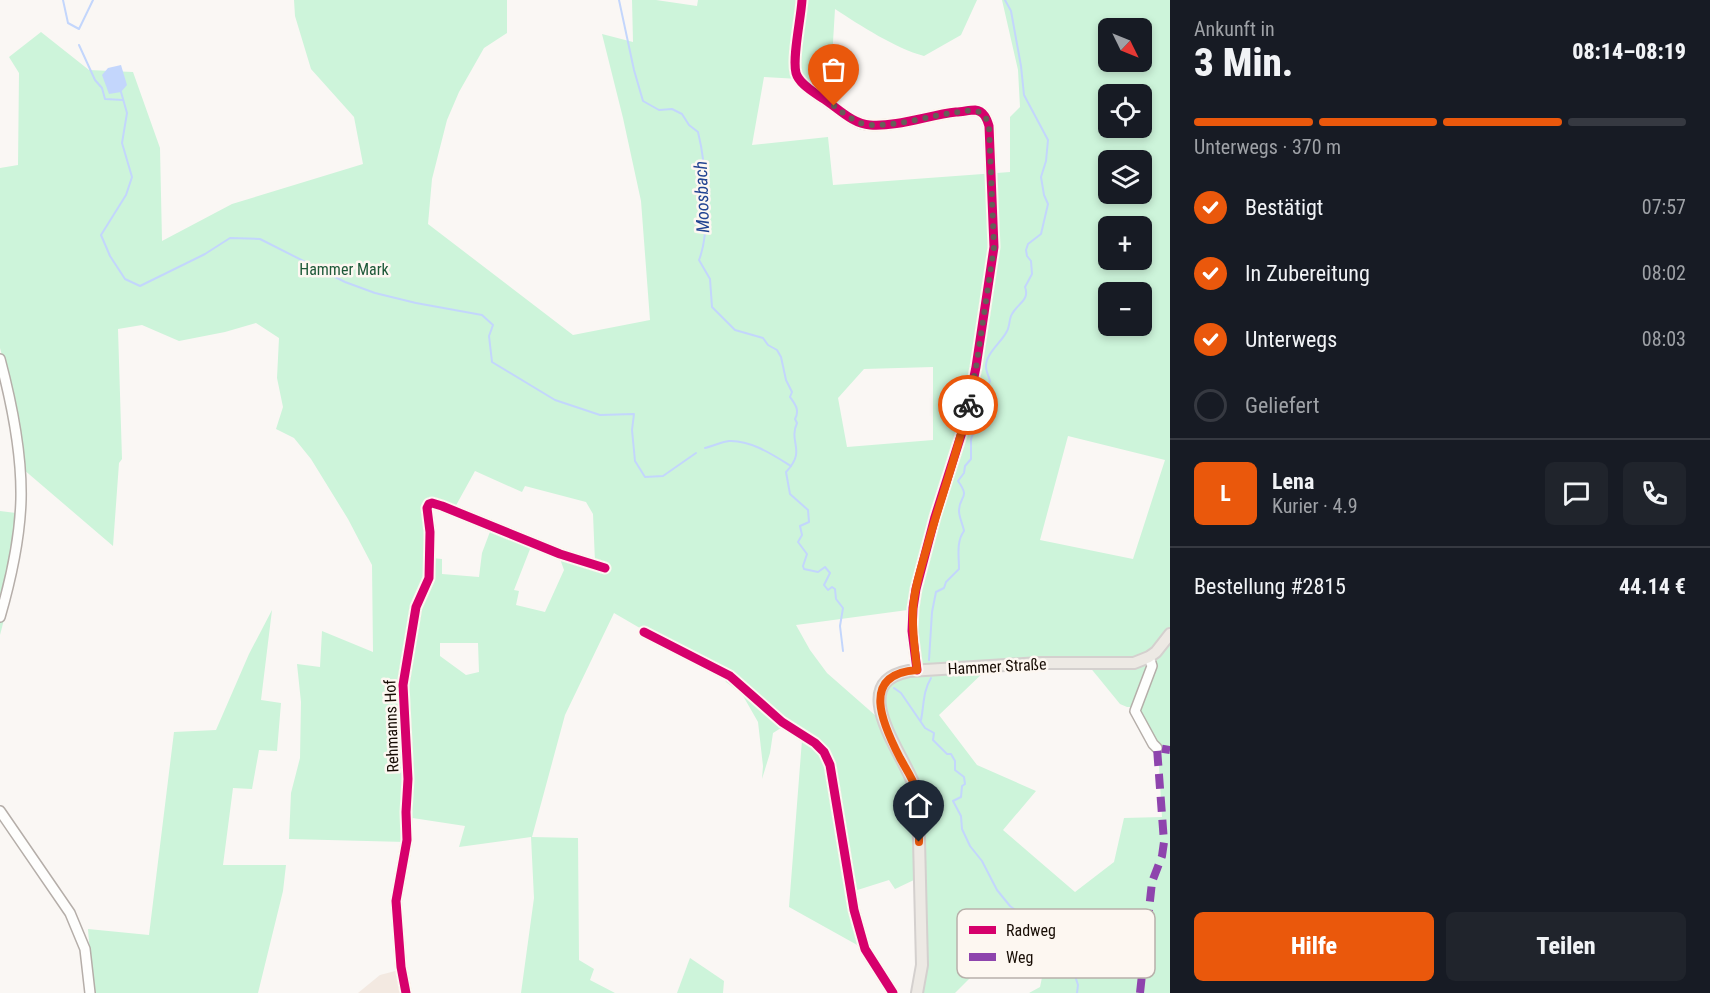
<!DOCTYPE html>
<html lang="de">
<meta charset="utf-8">
<style>
body{margin:0;font-family:"Roboto Condensed",sans-serif;background:#20242c;color:#f1f3f6;height:100vh;display:flex;flex-direction:column;font-size:22px;white-space:nowrap}
*{box-sizing:border-box;margin:0}
p{font-size:20px;color:#9ea1a6}
.icon{flex:none;width:33px;height:33px;fill:none;stroke:currentColor;stroke-width:2;stroke-linecap:round;stroke-linejoin:round}
.map{position:relative;flex:1;overflow:hidden}
.details{display:flex;flex-direction:column;background:#171b24;width:540px}
.details>*{flex:none}
.needle{width:39px;rotate:133deg}
.buttons{position:absolute;left:1098px;top:18px;display:grid;gap:12px}
.buttons a{display:grid;place-items:center;width:54px;height:54px;border-radius:9px;background:#171b24;box-shadow:0 3px 9px #0003;font-size:30px}
.pin{position:absolute;display:grid;place-items:center;width:51px;height:51px;color:#fff;margin:-62px -26px;border-radius:50% 50% 50% 0;rotate:-45deg;box-shadow:0 0 6px #0007}
.pin .icon{rotate:45deg}
.courier{position:absolute;display:grid;place-items:center;width:60px;height:60px;margin:-30px;border:4px solid #ea580c;border-radius:50%;background:#fff;color:#222;box-shadow:0 2px 8px #0007}
.head em{font-style:normal;font-weight:800}
.head div{display:flex;flex-direction:column-reverse}
.head{display:flex;align-items:center;justify-content:space-between;height:102px;padding:0 24px}
h1{font-size:39px;font-weight:800;line-height:45px}
.bar{display:grid;grid-template-columns:repeat(4,1fr);gap:9px 6px;align-content:center;height:72px;padding:0 24px}
.bar i{height:8px;border-radius:4px;background:#363941}
.bar .selected{background:#ea580c}
.bar p{grid-column:span 4}
.line{display:flex;align-items:center;gap:15px;padding:0 24px;border-top:2px solid #363941}
.line div{flex:1}
.round{display:grid;place-items:center;flex:none;width:63px;height:63px;border-radius:9px;background:#20242c}
ol{padding:0 24px;list-style:none}
li{display:flex;align-items:center;gap:18px;height:66px}
li p{margin-inline-start:auto}
li .icon{padding:6px;border-radius:50%;background:#ea580c;color:#fff;stroke-width:4}
li:last-child{color:#9ea1a6}
li i{width:33px;height:33px;border:3px solid #363941;border-radius:50%}
.primary-button{display:flex;gap:12px;margin-top:auto;padding:12px 24px}
.primary-button a{flex:1;height:69px;border-radius:9px;background:#ea580c;color:#fff;font-size:24px;font-weight:800;line-height:69px;text-align:center}
.primary-button a+a{background:#20242c;color:#f1f3f6}
main{display:flex;flex:1;min-height:0}
.map>svg:first-child{display:block}
.built{fill:#f3e9e1}
.green{fill:#cdf4da;fill-rule:evenodd}
.water{fill:#c3d6fc}
.lines{fill:none;stroke-linecap:round;stroke-linejoin:round}
.stream{stroke:#c3d6fc;stroke-width:2}
.minor-casing{stroke:#b5aea9;stroke-width:12}
.major-casing{stroke:#d4d0ce;stroke-width:14}
.minor{stroke:#fefefd;stroke-width:9}
.major{stroke:#ede9e4;stroke-width:10}
.quiet{stroke:#8e44ad;stroke-width:8;stroke-dasharray:15 8;stroke-linecap:butt}
.cycleway-casing{stroke:#fdf7f1;stroke-width:13}
.cycleway{stroke:#d6006c;stroke-width:9}
.done{stroke:#665e58;stroke-width:6;stroke-dasharray:0 10.8}
.route{stroke:#ea580c;stroke-width:8}
.labels{text-anchor:middle;stroke-width:5;stroke-linejoin:round;paint-order:stroke}
.park-label{font-size:16px;fill:#1d5838;stroke:#fdf7f1}
.street-label{font-size:16px;fill:#170c04;stroke:#fdf7f1}
.water-label{font-size:18px;font-style:italic;fill:#234492;stroke:#fdf7f1}
.key{fill:#fdf7f1;stroke:#b8b0aa;stroke-width:1.5}
.key-label{font-size:16px;fill:#170c04}
</style>
<main>
<div class="map">
<svg width="1170" height="993" viewBox="0 0 1170 993">
<rect width="100%" height="100%" fill="#faf7f4"/>
<polygon class="built" points="399,970 404,993 358,993 380,975"/>
<g class="green">
<path d="M294 0H507V33L484 48 459 92 447 120 432 179 428 224 573 335 650 320 641 201 623 118 602 34 633 42 632 0H656L697 6 698 0H977L961 35 924 56C895 48 861 26 835 9L830 92 818 93 799 79 764 77 752 145 828 137 833 185 1010 172V117L1020 107 1018 70 1002 0H1170V747L1157 746 1138 713 1159 654 1127 660 1040 658 919 667 915 609 796 625 810 650 827 673 876 716 916 798V879L895 889 889 880 848 893 859 946 789 907 802 740 781 728 773 733 770 753 762 779 763 766 758 722 742 694 726 682 719 668 676 649 614 613 565 715 532 837 578 838 579 960 594 969 590 980 615 993H521L534 898 531 837 459 847 465 826 406 817V842L289 839 291 793 300 758 301 702 297 664 320 667 322 631 373 652 372 565 348 519 311 459 294 438 276 429 283 407 277 378 279 338 256 323 225 332 179 341 142 325 118 329 122 459 119 463 113 546 23 469 10 386 0 348V168L18 165 19 73 9 57 41 32 89 70 133 72 160 148 162 241 232 204 363 164 354 117 311 69 295 16ZM1108 28H1142V62H1108ZM1108 94H1142V128H1108ZM1108 160H1142V194H1108ZM1108 226H1142V260H1108ZM1108 292H1142V326H1108ZM933 367V440L847 447 838 398 864 369ZM1068 436 1165 460 1133 559 1040 540ZM475 471 522 492 525 486 586 502 593 514 595 562 559 552 454 509ZM432 506 491 529 482 553 479 577 442 574V559L432 558ZM532 544 559 556 564 570 545 612 516 605 519 591 514 590ZM440 643H478L479 672 466 675 440 656Z"/>
<polygon points="0,511 16,513 9,600 0,635"/>
<polygon points="272,610 261,700 281,703 277,751 259,750 252,789 233,788 223,865 286,865 283,891 258,993 93,993 88,929 149,935 174,732 216,730 249,654"/>
<polygon points="1145,664 1148,667 1135,707 1127,707 1120,704 1089,666"/>
<path d="M986 670 939 715 977 765 1036 791 1003 830 1075 892 1114 862 1124 818 1162 817 1158 750 1170 751V993H1029L1040 987 1044 968 1005 943 955 993H922L927 972 925 799C922 792 921 784 917 777 907 754 865 697 899 679 916 670 966 671 986 670Z"/>
<polygon points="690,958 724,981 723,993 677,993"/>
</g>
<polygon class="water" points="121,65 127,85 121,92 109,94 102,75 108,68"/>
<g class="lines">
<g class="stream">
<polyline points="63,0 68,23 79,29 93,0"/>
<path d="M619 0 634 70 643 101 659 110 672 109 682 114 689 125 698 132C706 164 711 230 699 260L710 279 712 307 735 330 763 338 768 345 777 350 781 357 786 380 792 392 790 397C795 404 800 410 795 419L797 423C788 443 807 450 786 472L790 494 808 510 809 522 800 526 802 535 798 542 807 554 803 566 804 569 818 572 825 567 830 573 824 585 828 590 832 587 835 589 836 599 843 608 840 626 843 651"/>
<polyline points="79,45 95,80 102,88 105,99 123,100"/>
<polyline points="121,92 127,113 122,143 132,177 126,195 101,235 110,256 125,279 140,286 205,254 230,238 260,239 345,282 375,293 416,303 482,315 493,325 489,336 492,362 555,400 600,415 634,414 632,430 635,461 645,477 663,476 696,453"/>
<path d="M705 448C713 446 721 442 729 441 751 440 773 455 791 466"/>
<path d="M929 660 932 612 936 592 944 588 946 582 959 569C959 556 956 542 964 531 963 525 959 517 959 511 959 495 971 499 958 481L964 473 965 466 971 459V439L978 421 981 403 990 381C989 377 986 371 986 367 985 354 1002 342 1007 331 1010 326 1009 318 1012 314 1018 303 1030 300 1025 287L1032 274 1031 261 1027 256 1026 250 1028 244 1041 234 1048 204 1044 195 1041 177 1046 161 1048 140 1024 95 1021 66 1011 11 1005 0"/>
<polyline points="894,688 901,693 925,728 934,733 933,740 947,754 951,754 955,761 955,770 964,777 965,784 962,786 961,797 953,801 961,816 962,829 970,846 982,861 997,890 1010,906 1049,935 1067,951 1078,985 1077,993"/>
<path d="M921 720C924 705 923 691 931 678"/>
</g>
<defs>
<g id="minor">
<path d="M802 0C801 18 792 58 796 73 799 84 814 92 822 98 837 107 852 124 870 125 897 127 929 115 956 112 962 112 969 110 975 110 984 111 987 119 989 126L994 247 976 367 964 426 935 517 916 589 913 608 912 631 917 670"/>
<path d="M0 359C12 404 22 452 21 499 20 539 11 579 0 617"/>
<polyline points="644,632 730,676 782,722 815,743 824,752 830,765 854,910 865,949 893,993"/>
<polyline points="1149,657 1152,666 1135,711 1153,744 1157,748"/>
<polyline points="0,811 70,913 85,949 90,993"/>
<polyline points="406,993 401,967 396,901 407,840 406,812 408,779 403,685 416,607 429,578 430,532 427,508 429,504 432,503 442,506 560,554 605,568"/>
</g>
<path id="major" d="M917 993 922 965 918 798C913 763 840 684 909 671L1040 663H1134L1149 657 1156 652 1170 634"/>
</defs>
<use href="#minor" class="minor-casing"/>
<use href="#major" class="major-casing"/>
<use href="#minor" class="minor"/>
<use href="#major" class="major"/>
<polyline class="quiet" points="1140,993 1152,882 1162,856 1164,842 1157,748 1170,750"/>
<defs>
<g id="cycleway">
<path d="M802 0C801 18 792 58 796 73 799 84 814 92 822 98 837 107 852 124 870 125 897 127 929 115 956 112 962 112 969 110 975 110 984 111 987 119 989 126L994 247 976 367 964 426 935 517 916 589 913 608 912 631 917 670"/>
<polyline points="644,632 730,676 782,722 815,743 824,752 830,765 854,910 865,949 893,993"/>
<polyline points="406,993 401,967 396,901 407,840 406,812 408,779 403,685 416,607 429,578 430,532 427,508 429,504 432,503 442,506 560,554 605,568"/>
</g>
</defs>
<use href="#cycleway" class="cycleway-casing"/>
<use href="#cycleway" class="cycleway"/>
</g>
<g class="lines">
<path class="done" d="M834 106C845 114 857 125 871 125 901 126 931 115 960 112 966 111 973 109 979 112 985 114 987 120 989 126L994 247 976 368 968 405"/>
<path class="route" d="M919 842C919 825 921 806 917 791 913 779 906 769 900 758 883 725 859 674 917 670 915 650 912 630 913 610 914 589 921 568 927 547 940 500 958 453 968 405"/>
</g>
<g class="labels">
<g class="park-label">
<text x="344" y="275">Hammer Mark</text>
</g>
<g class="street-label">
<text transform="translate(997 666) rotate(-3)" y="6">Hammer Straße</text>
<text transform="translate(391 726) rotate(-92)" y="6">Rehmanns Hof</text>
</g>
<g class="water-label">
<text transform="translate(702 197) rotate(-92)" y="6">Moosbach</text>
</g>
</g>
<rect x="957" y="909" width="198" height="69" rx="9" class="key"/>
<rect x="969" y="926" width="27" height="8" fill="#d6006c"/>
<rect x="969" y="953" width="27" height="8" fill="#8e44ad"/>
<g class="key-label">
<text x="1006" y="936">Radweg</text>
<text x="1006" y="963">Weg</text>
</g>
</svg>
<div class="buttons">
<a><svg class="needle" viewBox="-14 -14 28 28"><path d="M0-13l5 13h-10z" fill="#e53935"/><path d="M0 13l5-13h-10z" fill="#9ea1a6"/></svg></a>
<a><svg class="icon" aria-label="locate" viewBox="0 0 24 24"><circle cx="12" cy="12" r="6"/><path d="M12 2v4M12 18v4M2 12h4M18 12h4"/></svg></a>
<a><svg class="icon" aria-label="layers" viewBox="0 0 24 24"><path d="M12 4l9 5-9 5-9-5zM3 14l9 5 9-5"/></svg></a>
<a>+</a>
<a>−</a>
</div>
<div class="pin" style="left:834px;top:106px;background:#ea580c"><svg class="icon" aria-label="bag" viewBox="0 0 24 24"><path d="M5 8h14l-1 12H6zM9 8a3 3 0 0 1 6 0"/></svg></div>
<div class="pin" style="left:919px;top:842px;background:#1f2937"><svg class="icon" aria-label="home" viewBox="0 0 24 24"><path d="M3 11l9-7 9 7M6 9v11h12V9"/></svg></div>
<div class="courier" style="left:968px;top:405px"><svg class="icon" aria-label="bike" viewBox="0 0 24 24"><circle cx="6" cy="16" r="4"/><circle cx="18" cy="16" r="4"/><path d="M6 16l4-8h5l3 8M10 8l3 8H6M13 5h3"/></svg></div>
</div>
<section class="details">
<div class="head"><div><h1>3 Min.</h1><p>Ankunft in</p></div><em>08:14–08:19</em></div>
<div class="bar"><i class="selected"></i><i class="selected"></i><i class="selected"></i><i></i><p>Unterwegs · 370 m</p></div>
<ol>
<li><svg class="icon" aria-label="check" viewBox="0 0 24 24"><path d="M5 12l5 5 9-10"/></svg>Bestätigt<p>07:57</p></li>
<li><svg class="icon" aria-label="check" viewBox="0 0 24 24"><path d="M5 12l5 5 9-10"/></svg>In Zubereitung<p>08:02</p></li>
<li><svg class="icon" aria-label="check" viewBox="0 0 24 24"><path d="M5 12l5 5 9-10"/></svg>Unterwegs<p>08:03</p></li>
<li><i></i>Geliefert</li>
</ol>
<div class="line" style="height:108px"><b class="round" style="background:#ea580c;color:#fff">L</b><div><b>Lena</b><p>Kurier · 4.9</p></div><a class="round"><svg class="icon" aria-label="chat" viewBox="0 0 24 24"><path d="M4 5h16v11H9l-5 4z"/></svg></a><a class="round"><svg class="icon" aria-label="phone" viewBox="0 0 24 24"><path d="M5 4h4l2 5-3 2q2 4 5 5l2-3 5 2v4C11 20 4 13 5 4z"/></svg></a></div>
<div class="line" style="height:78px"><div>Bestellung #2815</div><b>44.14 €</b></div>
<div class="primary-button"><a>Hilfe</a><a>Teilen</a></div>
</section>
</main>
